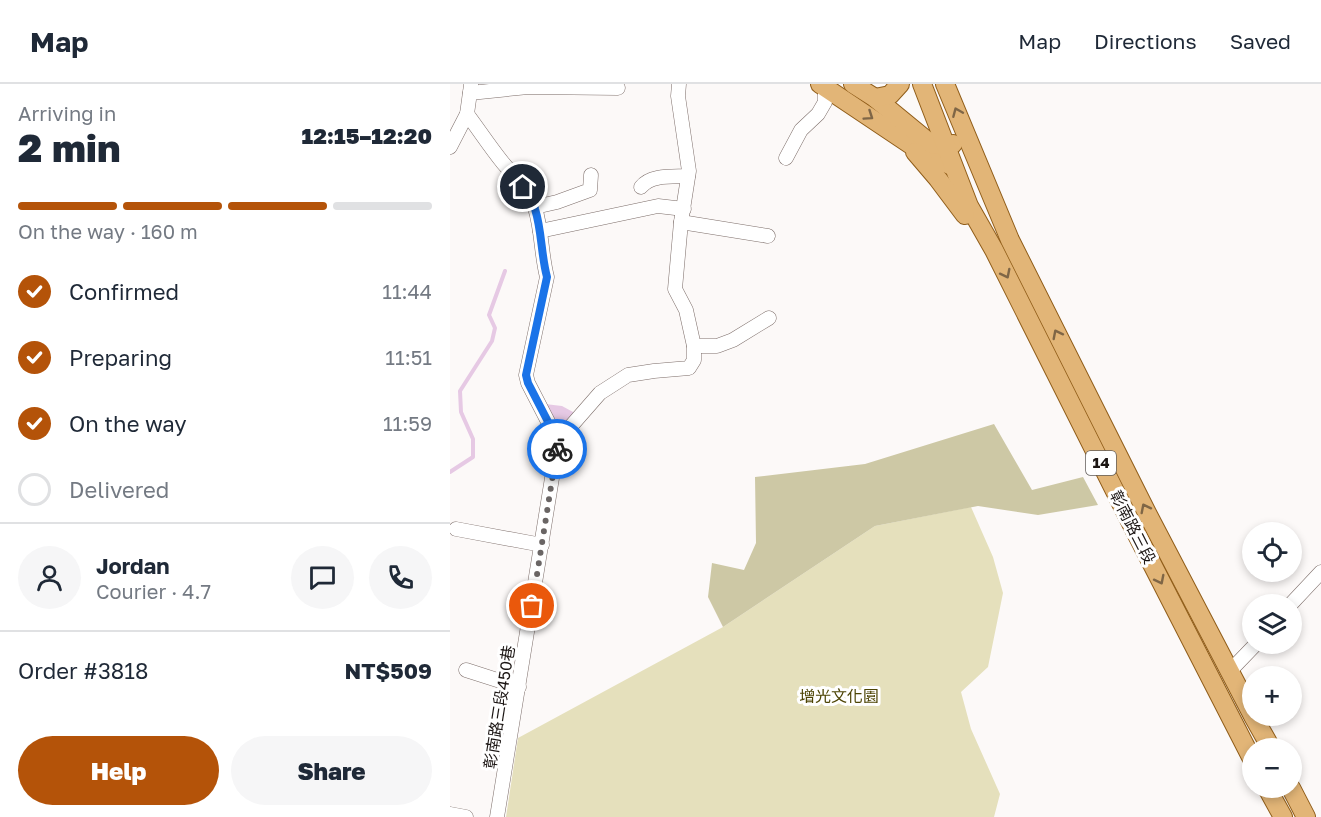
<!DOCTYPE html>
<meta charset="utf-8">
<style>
body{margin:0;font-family:"Golos Text","Noto Sans TC",sans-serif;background:#f6f6f7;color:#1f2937;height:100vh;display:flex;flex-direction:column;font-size:22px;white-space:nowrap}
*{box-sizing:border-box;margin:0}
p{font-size:20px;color:#747a83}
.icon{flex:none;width:33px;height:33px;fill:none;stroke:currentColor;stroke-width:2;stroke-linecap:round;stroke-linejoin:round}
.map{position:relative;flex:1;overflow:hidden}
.panel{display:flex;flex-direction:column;background:#fff;width:450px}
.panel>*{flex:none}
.tools{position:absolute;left:792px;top:438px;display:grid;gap:12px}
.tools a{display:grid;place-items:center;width:60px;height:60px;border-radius:50%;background:#fff;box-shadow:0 3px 9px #0003;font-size:30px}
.pin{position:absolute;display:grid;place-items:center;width:51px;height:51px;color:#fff;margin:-26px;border:3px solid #fff;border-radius:50%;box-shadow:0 2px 6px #0007}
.courier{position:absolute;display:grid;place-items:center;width:60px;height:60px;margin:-30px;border:4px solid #1a73e8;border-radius:50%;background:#fff;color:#222;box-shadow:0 2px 8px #0007}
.overview em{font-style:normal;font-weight:800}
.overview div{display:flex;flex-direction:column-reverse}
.overview{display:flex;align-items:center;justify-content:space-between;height:102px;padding:0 18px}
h1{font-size:39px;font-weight:800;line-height:45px}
.bar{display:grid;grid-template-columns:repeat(4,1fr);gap:9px 6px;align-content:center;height:72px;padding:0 18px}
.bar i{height:8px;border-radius:4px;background:#e0e1e3}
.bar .current{background:#b45309}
.bar p{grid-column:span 4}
.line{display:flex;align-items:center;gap:15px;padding:0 18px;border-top:2px solid #e0e1e3}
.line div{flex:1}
.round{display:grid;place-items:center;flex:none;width:63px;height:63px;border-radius:32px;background:#f6f6f7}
ol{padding:0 18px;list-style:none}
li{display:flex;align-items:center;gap:18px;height:66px}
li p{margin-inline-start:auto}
li .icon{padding:6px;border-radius:50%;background:#b45309;color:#fff;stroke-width:4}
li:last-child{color:#747a83}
li i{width:33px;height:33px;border:3px solid #e0e1e3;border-radius:50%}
.button{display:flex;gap:12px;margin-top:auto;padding:12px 18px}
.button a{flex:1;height:69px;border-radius:36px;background:#b45309;color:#fff;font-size:24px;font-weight:800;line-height:69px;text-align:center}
.button a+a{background:#f6f6f7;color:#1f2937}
header{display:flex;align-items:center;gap:36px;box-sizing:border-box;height:84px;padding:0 30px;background:#fff;border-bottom:2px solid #e0e1e3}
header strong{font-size:28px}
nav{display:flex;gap:33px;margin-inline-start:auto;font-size:21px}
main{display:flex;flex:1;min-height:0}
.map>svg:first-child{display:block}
.green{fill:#e5e0bc}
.forest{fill:#cdc8a5}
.water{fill:#e6c9e4}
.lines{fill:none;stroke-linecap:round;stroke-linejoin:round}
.stream{stroke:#e6c9e4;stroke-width:4}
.minor-casing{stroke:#7d6e6a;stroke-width:15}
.major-casing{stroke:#905d19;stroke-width:20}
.minor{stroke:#fff;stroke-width:14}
.major{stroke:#e2b577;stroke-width:18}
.oneway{stroke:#7f6646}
.done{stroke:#6a6564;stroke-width:6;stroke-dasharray:0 10.8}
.route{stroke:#1a73e8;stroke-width:8}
.labels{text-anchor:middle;stroke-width:6;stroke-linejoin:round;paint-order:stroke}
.shield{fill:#fff;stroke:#605c5a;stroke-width:1.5}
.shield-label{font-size:15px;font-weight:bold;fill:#1c1614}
.street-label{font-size:16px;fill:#1c1614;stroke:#fff}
.park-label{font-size:16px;fill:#4c4303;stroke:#fff}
</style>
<header>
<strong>Map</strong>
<nav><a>Map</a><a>Directions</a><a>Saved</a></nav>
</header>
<main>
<section class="panel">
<div class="overview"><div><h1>2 min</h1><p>Arriving in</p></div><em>12:15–12:20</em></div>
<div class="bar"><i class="current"></i><i class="current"></i><i class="current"></i><i></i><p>On the way · 160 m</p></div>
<ol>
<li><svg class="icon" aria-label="check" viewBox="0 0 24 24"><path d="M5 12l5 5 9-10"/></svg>Confirmed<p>11:44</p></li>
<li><svg class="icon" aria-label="check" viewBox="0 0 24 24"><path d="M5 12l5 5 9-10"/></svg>Preparing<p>11:51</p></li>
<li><svg class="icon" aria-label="check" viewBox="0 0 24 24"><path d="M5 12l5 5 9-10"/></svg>On the way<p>11:59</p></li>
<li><i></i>Delivered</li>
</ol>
<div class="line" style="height:108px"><a class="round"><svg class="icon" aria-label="person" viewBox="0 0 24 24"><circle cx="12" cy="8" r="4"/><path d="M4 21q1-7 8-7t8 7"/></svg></a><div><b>Jordan</b><p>Courier · 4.7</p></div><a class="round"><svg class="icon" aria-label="chat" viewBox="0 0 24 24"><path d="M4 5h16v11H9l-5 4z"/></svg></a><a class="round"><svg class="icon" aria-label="phone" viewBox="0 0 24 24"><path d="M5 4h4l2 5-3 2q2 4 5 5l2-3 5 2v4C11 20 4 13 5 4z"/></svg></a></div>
<div class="line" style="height:78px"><div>Order #3818</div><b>NT$509</b></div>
<div class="button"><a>Help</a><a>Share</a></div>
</section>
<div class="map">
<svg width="871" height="733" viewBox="0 0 871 733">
<rect width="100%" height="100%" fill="#fcf9f8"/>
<polygon class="green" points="521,423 543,473 553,509 538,583 511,608 521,645 550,710 544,733 56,733 68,654 273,543 425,442"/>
<polygon class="forest" points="544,340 582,406 633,393 648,421 588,431 528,422 425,442 273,543 258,513 262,479 294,486 306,459 305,393 415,380"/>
<polygon class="water" points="95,320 112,322 123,328 124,331 115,342 108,345"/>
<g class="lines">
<polyline class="stream" points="0,388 23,373 23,355 11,328 10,307 42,257 45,244 39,231 55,187"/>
<defs>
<g id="minor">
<polyline points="20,9 78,3 168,4"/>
<path d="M17 30C29 46 40 63 53 79 64 92 79 107 85 124 92 146 91 170 97 193L76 291 78 299 108 357"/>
<polyline points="0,63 17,30 21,1"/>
<polyline points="336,74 351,46 368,30 375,18 375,0"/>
<path d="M191 103C201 90 224 93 238 92"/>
<polyline points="85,123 107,118 140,106 141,91"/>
<polyline points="231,138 318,152"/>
<polyline points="90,147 208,122 234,125"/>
<polyline points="244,262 267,262 283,256 319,234"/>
<polyline points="6,445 92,461"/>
<polyline points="841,520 871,488"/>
<polyline points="16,586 69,603"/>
<polyline points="780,587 806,560"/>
<polyline points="0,730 16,733"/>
<polyline points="47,733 108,357 150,309 178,291 204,287 239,284 244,276 244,262 236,226 225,205 231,138 239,87 228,12 229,0"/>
</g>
<g id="major">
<polyline points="370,0 476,71 502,82"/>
<polyline points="403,0 425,14 481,60 496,62 503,60"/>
<polyline points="472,0 519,122 544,166 681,439 802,675"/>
<polyline points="495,0 560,156 697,429 802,630"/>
<polyline points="425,14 440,11 450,0"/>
<polyline points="465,68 488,95 515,131"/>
<polyline points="803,632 821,664"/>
<polyline points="817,704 833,733"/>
<polyline points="841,704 856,733"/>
</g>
</defs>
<use href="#minor" class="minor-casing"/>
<use href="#major" class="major-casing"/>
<use href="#minor" class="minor"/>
<use href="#major" class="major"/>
</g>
<defs><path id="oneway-chevron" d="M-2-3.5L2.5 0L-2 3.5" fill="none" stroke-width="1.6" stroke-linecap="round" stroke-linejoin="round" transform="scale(1.5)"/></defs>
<g class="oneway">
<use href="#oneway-chevron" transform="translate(507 28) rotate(-113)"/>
<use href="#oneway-chevron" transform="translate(419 32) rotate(34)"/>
<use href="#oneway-chevron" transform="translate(556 190) rotate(63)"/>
<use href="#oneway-chevron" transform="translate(607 250) rotate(-117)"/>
<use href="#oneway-chevron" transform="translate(695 424) rotate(-117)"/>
<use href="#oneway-chevron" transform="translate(710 496) rotate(63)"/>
</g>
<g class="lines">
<polyline class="done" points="82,522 107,365"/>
<path class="route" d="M73 103C77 110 83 117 85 125 92 147 91 171 97 193L76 291 78 299 108 357 107 365"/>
</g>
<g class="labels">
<rect class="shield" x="636" y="367" width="30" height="24" rx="4.5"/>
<g class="shield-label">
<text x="651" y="384">14</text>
</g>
<g class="street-label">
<text transform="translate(683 443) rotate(63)" y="6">彰南路三段</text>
<text transform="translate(49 623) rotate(-81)" y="6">彰南路三段450巷</text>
</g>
<g class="park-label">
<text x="389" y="618">增光文化園</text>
</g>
</g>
</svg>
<div class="tools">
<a><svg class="icon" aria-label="locate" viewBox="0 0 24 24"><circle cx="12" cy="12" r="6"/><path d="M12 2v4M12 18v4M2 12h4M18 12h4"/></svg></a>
<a><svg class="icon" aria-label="layers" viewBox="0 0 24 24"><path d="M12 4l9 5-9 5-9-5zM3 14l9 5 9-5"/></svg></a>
<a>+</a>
<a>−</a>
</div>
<div class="pin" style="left:82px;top:522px;background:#ea580c"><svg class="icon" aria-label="bag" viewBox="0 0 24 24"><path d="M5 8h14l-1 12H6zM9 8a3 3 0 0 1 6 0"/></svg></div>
<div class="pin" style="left:73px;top:103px;background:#1f2937"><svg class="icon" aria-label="home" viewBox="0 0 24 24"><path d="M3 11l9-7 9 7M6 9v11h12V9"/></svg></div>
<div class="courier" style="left:107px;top:365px"><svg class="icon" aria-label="bike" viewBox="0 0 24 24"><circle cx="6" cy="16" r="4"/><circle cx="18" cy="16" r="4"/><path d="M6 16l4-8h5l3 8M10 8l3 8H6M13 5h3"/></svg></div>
</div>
</main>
